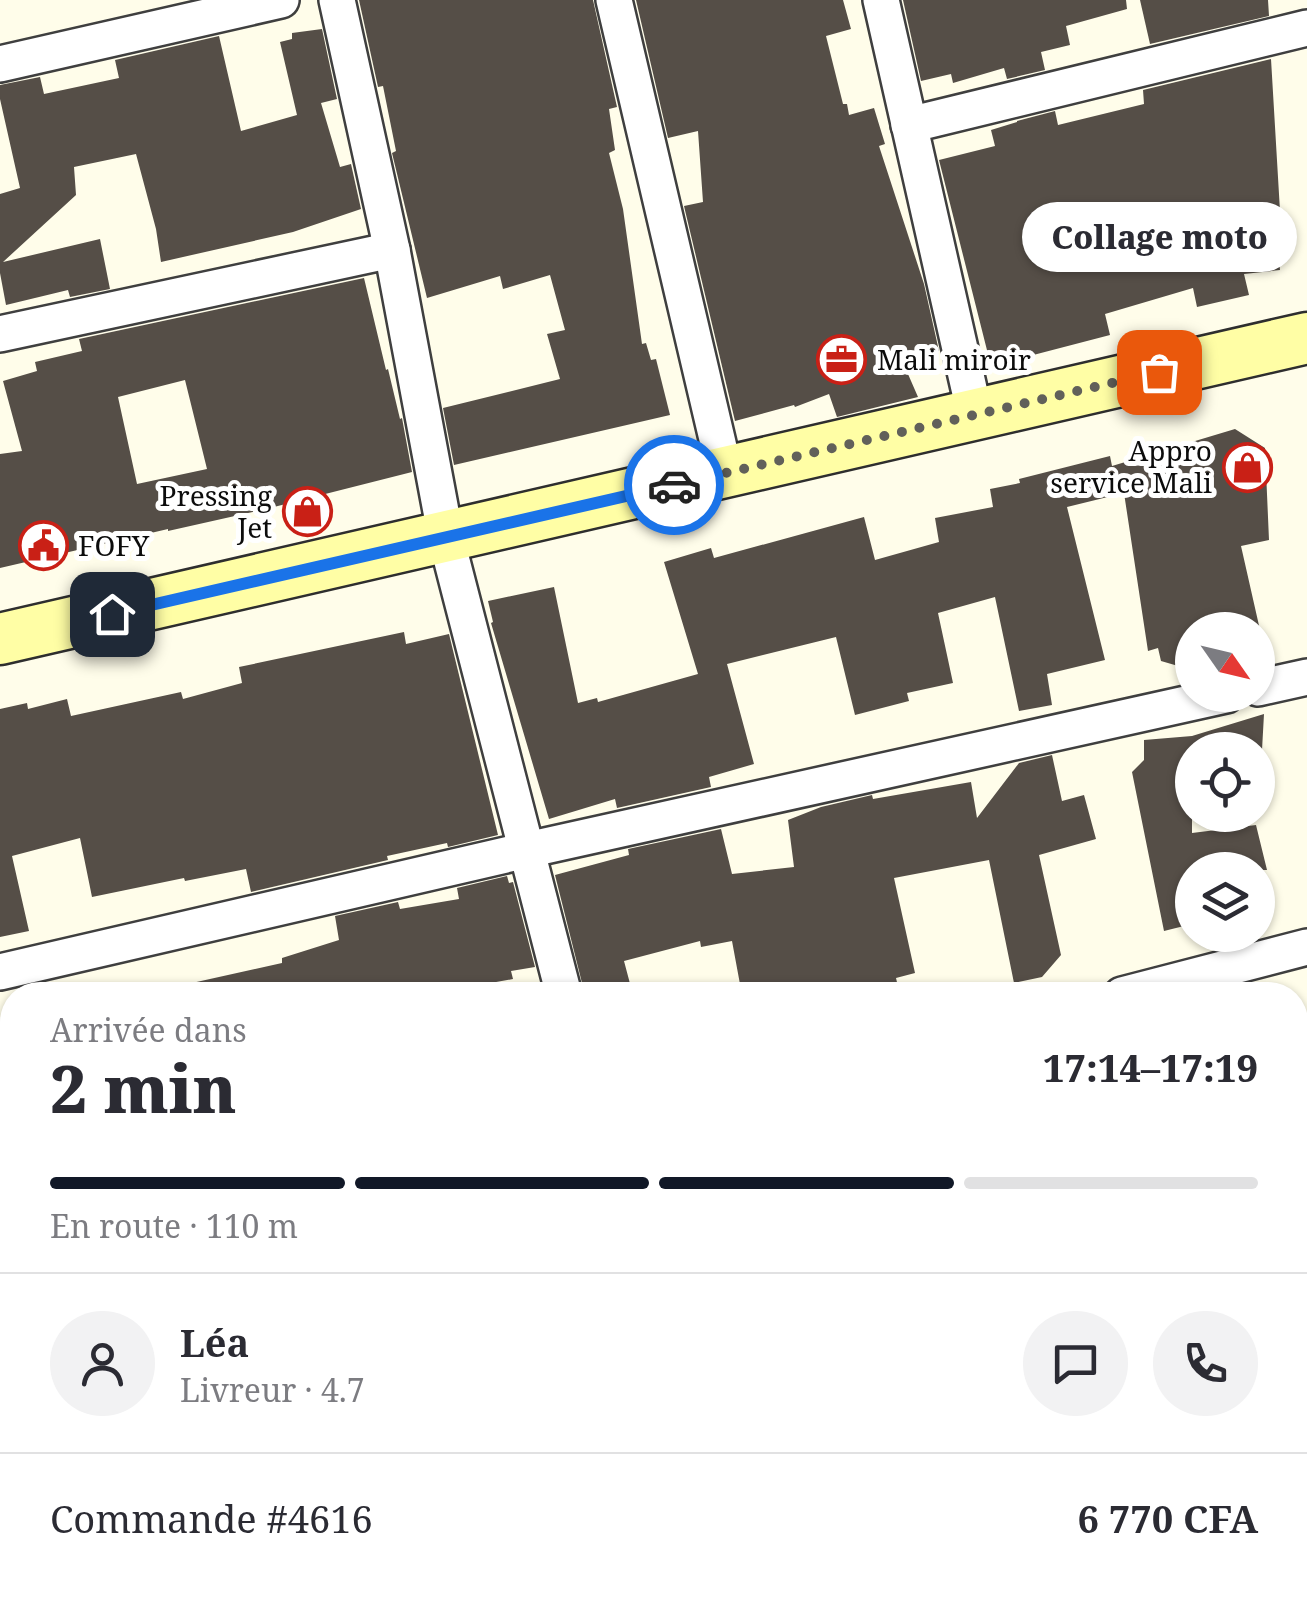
<!DOCTYPE html>
<html lang="fr">
<meta charset="utf-8">
<style>
body{margin:0;font-family:"Noto Serif",serif;background:#f2f2f3;color:#2b2b33;height:100vh;display:flex;flex-direction:column;font-size:38px;white-space:nowrap}
*{box-sizing:border-box;margin:0}
p{font-size:32px;color:#7c7c81}
.icon{flex:none;width:55px;height:55px;fill:none;stroke:currentColor;stroke-width:2;stroke-linecap:round;stroke-linejoin:round}
.map{position:relative;flex:1;overflow:hidden}
.side{position:absolute;left:0px;top:982px;width:1308px;height:622px;display:flex;flex-direction:column;background:#fff;border-radius:40px 40px 0 0;box-shadow:0 2px 8px #0004}
.side>*{flex:none}
.needle{width:65px;rotate:124deg}
.fabs{position:absolute;left:1175px;top:612px;display:grid;gap:20px}
.fabs a{display:grid;place-items:center;width:100px;height:100px;border-radius:50%;background:#fff;box-shadow:0 2px 8px #0004;font-size:50px}
.pin{position:absolute;display:grid;place-items:center;width:85px;height:85px;color:#fff;margin:-42px;border-radius:20px;box-shadow:0 5px 15px #0006}
.courier{position:absolute;display:grid;place-items:center;width:100px;height:100px;margin:-50px;border:8px solid #1a73e8;border-radius:50%;background:#fff;color:#222;box-shadow:0 2px 12px #0007}
.bubble{position:absolute;height:70px;border-radius:35px;background:#fff;box-shadow:0 2px 8px #0004;font-size:32px;font-weight:800;line-height:70px;text-align:center}
.summary em{font-style:normal;font-weight:800}
.summary div{display:flex;flex-direction:column-reverse}
.summary{display:flex;align-items:center;justify-content:space-between;height:170px;padding:0 50px}
h1{font-size:65px;font-weight:800;line-height:75px}
.bar{display:grid;grid-template-columns:repeat(4,1fr);gap:15px 10px;align-content:center;height:120px;padding:0 50px}
.bar i{height:12px;border-radius:8px;background:#e1e1e2}
.bar .selected{background:#111827}
.bar p{grid-column:span 4}
.line{display:flex;align-items:center;gap:25px;padding:0 50px;border-top:2px solid #e1e1e2}
.line div{flex:1}
.round{display:grid;place-items:center;flex:none;width:105px;height:105px;border-radius:52px;background:#f2f2f3}
.map>svg:first-child{display:block}
.lines{fill:none;stroke-linecap:round;stroke-linejoin:round}
.stream{stroke:#2881db;stroke-width:10}
.building{fill:#554e47;fill-rule:evenodd}
.street-casing{stroke:#3f3f3f;stroke-width:40}
.secondary-casing{stroke:#2e2e2e;stroke-width:55}
.street{stroke:#fff;stroke-width:35}
.secondary{stroke:#fffea5;stroke-width:50}
.done{stroke:#61605a;stroke-width:10;stroke-dasharray:0 18}
.route{stroke:#1a73e8;stroke-width:12}
.labels{text-anchor:middle;stroke-width:10;stroke-linejoin:round;paint-order:stroke}
.poi-label{font-size:28px;fill:#0c0c0c;stroke:#fff;text-anchor:start}
</style>
<div class="map">
<svg width="1307" height="1604" viewBox="0 0 1307 1604">
<rect width="100%" height="100%" fill="#fffdea"/>
<g class="lines">
<g class="stream">
<polyline points="0,1437 12,1443"/>
<polyline points="1295,1460 1307,1452"/>
<polyline points="275,1592 281,1604"/>
<polyline points="1106,1604 1123,1592"/>
</g>
</g>
<g class="building">
<polygon points="359,0 593,0 617,107 609,109 615,150 609,153 623,209 642,344 646,343 651,360 656,359 670,415 454,465 443,408 560,379 547,334 565,330 550,275 503,289 500,276 427,298 392,153 396,151 383,86 378,87"/>
<polygon points="636,0 843,0 851,29 826,36 843,104 847,104 849,115 874,108 885,144 879,146 924,284 939,351 901,358 918,397 837,417 829,394 795,407 794,405 735,421 684,206 703,202 698,131 668,138"/>
<polygon points="903,0 1126,0 1127,9 1066,26 1070,45 1041,52 1045,70 1007,79 1004,68 953,83 951,74 921,81"/>
<polygon points="1140,0 1268,0 1269,16 1150,44"/>
<polygon points="322,29 337,99 321,103 340,167 351,164 361,209 293,232 161,262 156,229 136,154 74,167 76,195 3,262 100,239 110,289 70,297 68,290 6,305 0,273 0,194 20,188 0,99 0,85 40,77 44,94 119,78 115,60 219,36 241,131 297,115 280,42 292,39 292,33"/>
<polygon points="1271,59 1281,228 1276,228 1280,270 1244,274 1249,295 1197,307 1193,288 1105,314 1110,335 991,366 939,160 995,146 991,130 1017,122 1017,121 1055,111 1058,125 1144,104 1143,90"/>
<path d="M364 278 386 370 388 369 400 419 402 418 412 472 266 509 168 531V529L0 568V454L22 451 3 381 37 371 35 362 82 351 79 339ZM185 380 207 469 137 484 118 397Z"/>
<polygon points="1235,429 1265,448 1269,540 1241,546 1260,630 1192,630 1192,670 1161,661 1158,648 1148,651 1124,493 1067,507 1105,660 1047,674 1052,705 1019,711 995,597 938,613 953,683 907,693 909,701 855,715 836,637 727,664 754,764 709,777 711,787 617,808 615,799 549,819 491,623 493,622 488,601 554,587 578,703 597,698 598,702 698,674 664,562 711,548 714,558 864,517 875,560 939,542 935,518 993,507 990,489 1020,483 1019,479 1110,456 1112,466"/>
<polygon points="404,632 406,644 449,634 498,835 448,847 447,843 387,856 388,860 251,892 246,869 185,881 184,878 92,897 80,838 12,856 29,931 0,937 0,709 27,703 28,709 67,699 71,716 181,692 183,699 242,683 239,667"/>
<polygon points="1264,714 1262,750 1192,750 1192,833 1256,825 1267,870 1192,870 1192,924 1164,931 1132,772 1144,760 1144,740 1192,736"/>
<polygon points="1052,755 1062,801 1084,795 1096,839 1039,855 1061,955 1042,977 1014,983 989,860 894,878 915,973 896,978 900,995 742,995 732,941 701,947 700,941 624,961 633,995 585,995 555,875 629,855 628,849 721,829 732,874 794,867 788,820 821,807 872,795 873,799 971,782 977,818 1019,763"/>
<polygon points="507,876 509,883 513,882 535,967 511,971 513,979 463,988 464,995 193,995 192,983 282,963 282,958 339,940 335,916 398,902 400,909 459,899 457,888"/>
</g>
<g class="lines">
<defs>
<g id="street">
<polyline points="337,0 392,250 446,538 564,995"/>
<polyline points="614,0 725,473"/>
<polyline points="881,0 975,415"/>
<polyline points="0,64 281,0"/>
<polyline points="909,125 1307,28"/>
<polyline points="0,334 392,250"/>
<polyline points="1258,688 1307,677"/>
<polyline points="0,972 527,850 1226,695"/>
<polyline points="1122,995 1307,947"/>
<polyline points="1295,1224 1307,1215"/>
</g>
<polyline id="secondary" points="0,639 1307,338"/>
</defs>
<use href="#street" class="street-casing"/>
<use href="#secondary" class="secondary-casing"/>
<use href="#street" class="street"/>
<use href="#secondary" class="secondary"/>
</g>
<g class="lines">
<polyline class="done" points="674,485 1159,372"/>
<polyline class="route" points="112,614 674,485"/>
</g>
<defs>
<symbol id="office-ring" viewBox="-11 -11 22 22"><circle r="9.5" fill="#fff" stroke="#c92016" stroke-width="1.5"/><path d="M-6-3h4V-5.5h4V-3h4V5H-6ZM-1-4.5V-3h2v-1.5ZM-6 0V1H6V0Z" fill="#c92016"/></symbol>
<symbol id="shop-ring" viewBox="-11 -11 22 22"><circle r="9.5" fill="#fff" stroke="#c92016" stroke-width="1.5"/><path d="M-5-2.5h2.3a2.7 3.5 0 0 1 5.4 0H5L5.5 6h-11ZM-1.5-2.5h3a1.5 2.3 0 0 0-3 0Z" fill="#c92016"/></symbol>
<symbol id="civic-ring" viewBox="-11 -11 22 22"><circle r="9.5" fill="#fff" stroke="#c92016" stroke-width="1.5"/><path d="M-.6-6.5H3V-4.5H.6V-3L4-1V1h2V6H-6V1h2V-1L-.6-3ZM-1.2 2.5V6h2.4V2.5Z" fill="#c92016"/></symbol>
</defs>
<g fill-rule="evenodd">
<use href="#office-ring" x="814" y="332" width="55" height="55"/>
<use href="#shop-ring" x="1220" y="440" width="55" height="55"/>
<use href="#shop-ring" x="280" y="484" width="55" height="55"/>
<use href="#civic-ring" x="16" y="518" width="55" height="55"/>
</g>
<g class="labels">
<g class="poi-label">
<text x="877" y="370">Mali miroir</text>
<text x="1212" y="461" text-anchor="end">Appro<tspan x="1212" dy="32">service Mali</tspan></text>
<text x="272" y="506" text-anchor="end">Pressing<tspan x="272" dy="32">Jet</tspan></text>
<text x="78" y="556">FOFY</text>
</g>
</g>
</svg>
<div class="fabs">
<a><svg class="needle" viewBox="-14 -14 28 28"><path d="M0-13l5 13h-10z" fill="#e53935"/><path d="M0 13l5-13h-10z" fill="#7c7c81"/></svg></a>
<a><svg class="icon" aria-label="locate" viewBox="0 0 24 24"><circle cx="12" cy="12" r="6"/><path d="M12 2v4M12 18v4M2 12h4M18 12h4"/></svg></a>
<a><svg class="icon" aria-label="layers" viewBox="0 0 24 24"><path d="M12 4l9 5-9 5-9-5zM3 14l9 5 9-5"/></svg></a>
</div>
<div class="pin" style="left:1159px;top:372px;background:#ea580c"><svg class="icon" aria-label="bag" viewBox="0 0 24 24"><path d="M5 8h14l-1 12H6zM9 8a3 3 0 0 1 6 0"/></svg></div>
<div class="pin" style="left:112px;top:614px;background:#1f2937"><svg class="icon" aria-label="home" viewBox="0 0 24 24"><path d="M3 11l9-7 9 7M6 9v11h12V9"/></svg></div>
<div class="courier" style="left:674px;top:485px"><svg class="icon" aria-label="car" viewBox="0 0 24 24"><path d="M5 17H2v-5l4-1 3-4h7l3 4 3 1v5h-3M9 17h6M6 11h13"/><circle cx="7" cy="17" r="2"/><circle cx="17" cy="17" r="2"/></svg></div>
<div class="bubble" style="left:1022px;top:202px;width:275px">Collage moto</div>
<section class="side">
<div class="summary"><div><h1>2 min</h1><p>Arrivée dans</p></div><em>17:14–17:19</em></div>
<div class="bar"><i class="selected"></i><i class="selected"></i><i class="selected"></i><i></i><p>En route · 110 m</p></div>
<div class="line" style="height:180px"><a class="round"><svg class="icon" aria-label="person" viewBox="0 0 24 24"><circle cx="12" cy="8" r="4"/><path d="M4 21q1-7 8-7t8 7"/></svg></a><div><b>Léa</b><p>Livreur · 4.7</p></div><a class="round"><svg class="icon" aria-label="chat" viewBox="0 0 24 24"><path d="M4 5h16v11H9l-5 4z"/></svg></a><a class="round"><svg class="icon" aria-label="phone" viewBox="0 0 24 24"><path d="M5 4h4l2 5-3 2q2 4 5 5l2-3 5 2v4C11 20 4 13 5 4z"/></svg></a></div>
<div class="line" style="height:130px"><div>Commande #4616</div><b>6 770 CFA</b></div>
</section>
</div>
